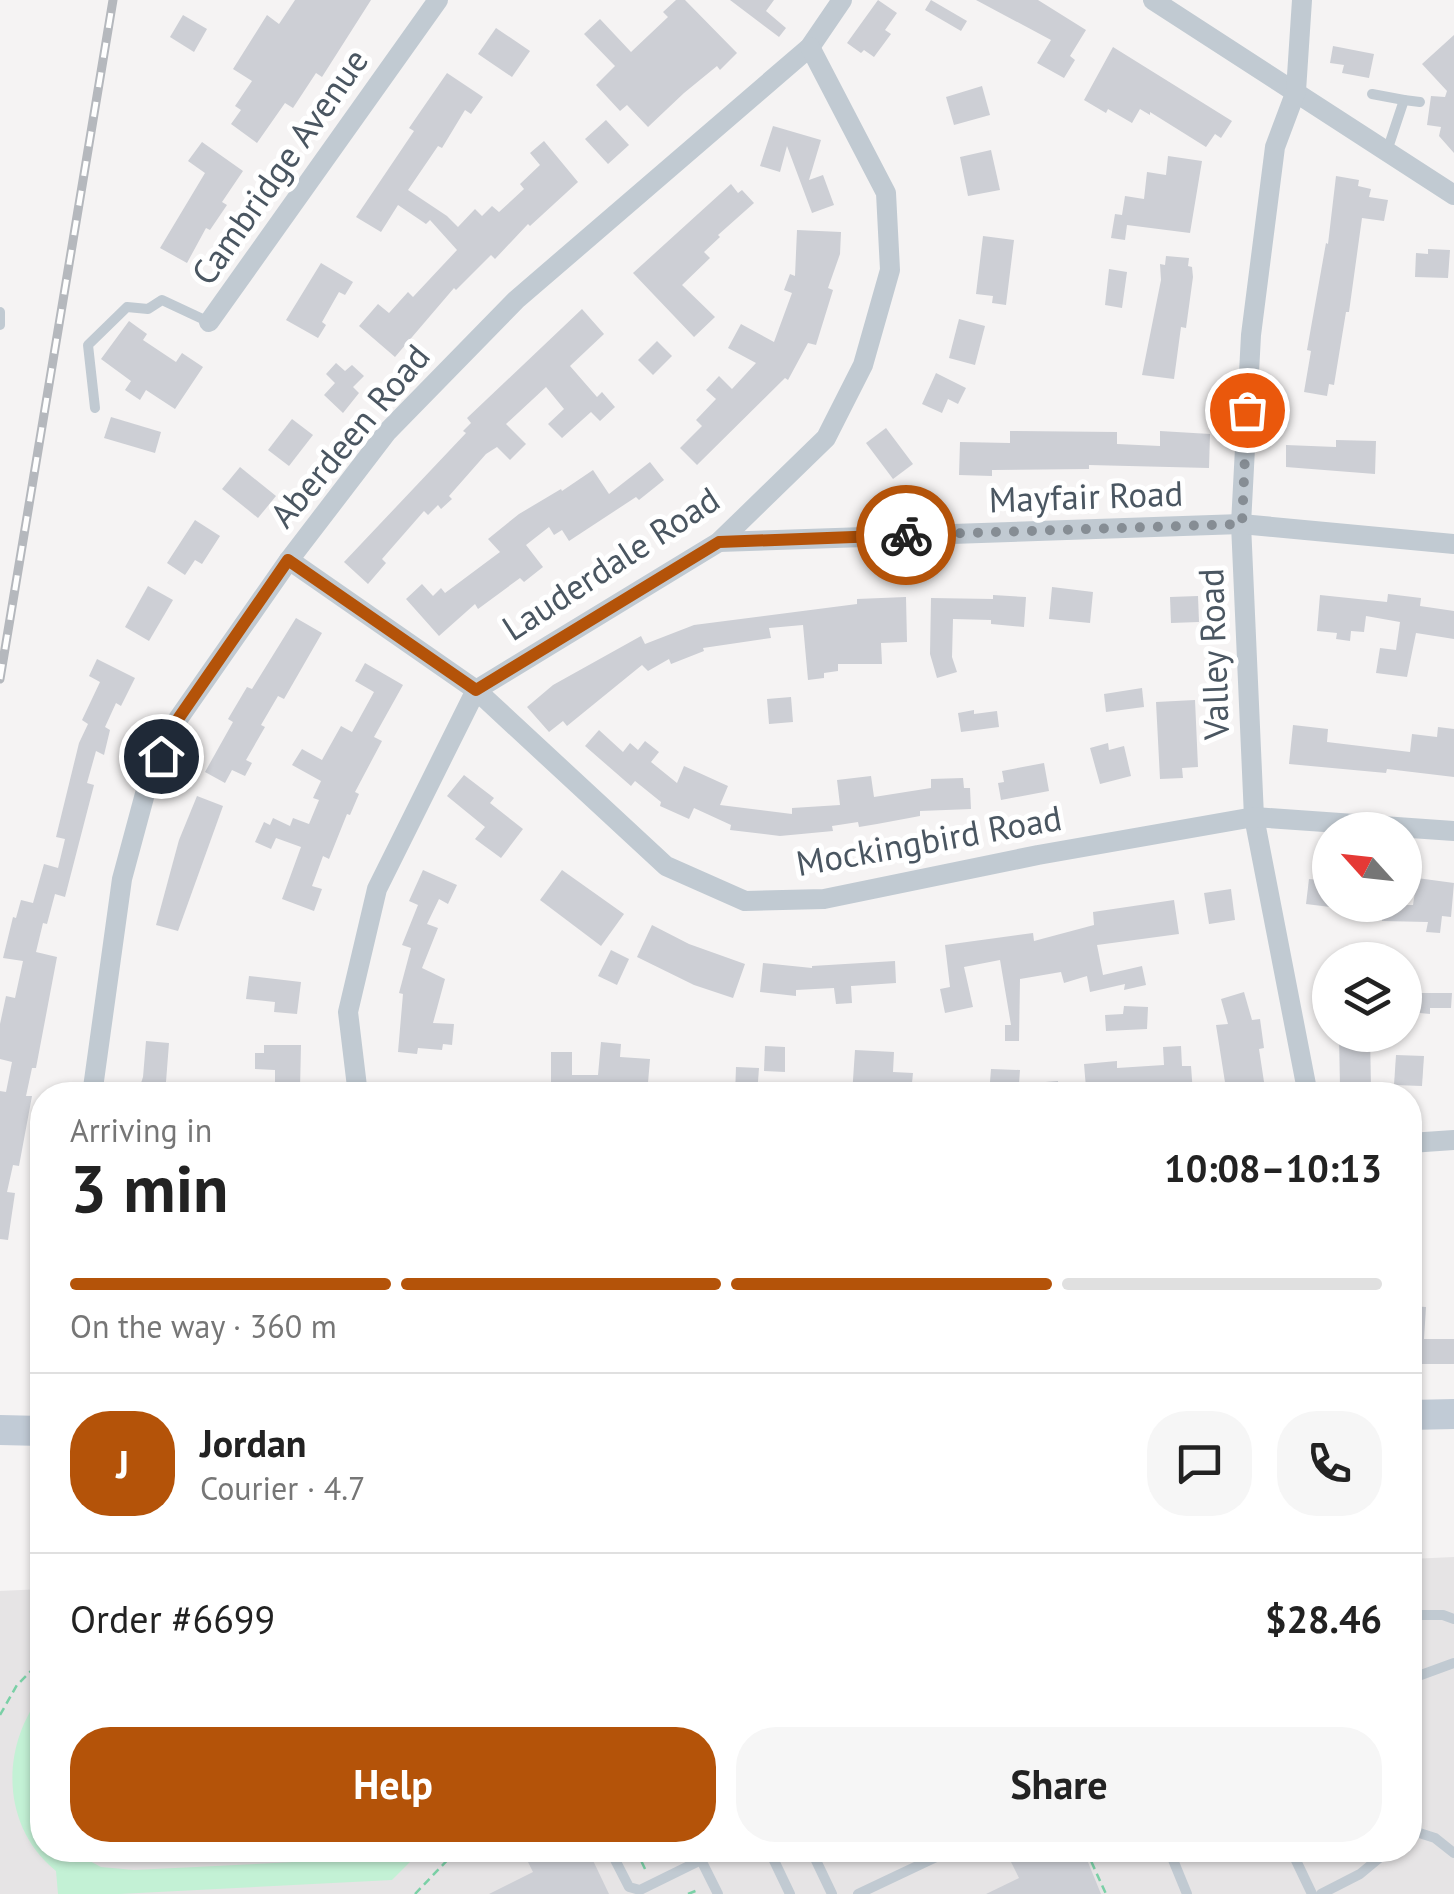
<!DOCTYPE html>
<meta charset="utf-8">
<style>
body{margin:0;font-family:"PT Sans",sans-serif;background:#f6f6f6;color:#222;height:100vh;display:flex;flex-direction:column;font-size:38px;white-space:nowrap}
*{box-sizing:border-box;margin:0}
p{font-size:32px;color:#767676}
.icon{flex:none;width:55px;height:55px;fill:none;stroke:currentColor;stroke-width:2;stroke-linecap:round;stroke-linejoin:round}
.map{position:relative;flex:1;overflow:hidden}
.panel{position:absolute;left:30px;top:1082px;width:1392px;height:780px;display:flex;flex-direction:column;background:#fff;border-radius:40px;box-shadow:0 2px 8px #0004}
.panel>*{flex:none}
.needle{width:65px;rotate:297deg}
.fabs{position:absolute;left:1312px;top:812px;display:grid;gap:20px}
.fabs a{display:grid;place-items:center;width:110px;height:110px;border-radius:50%;background:#fff;box-shadow:0 2px 8px #0004;font-size:50px}
.pin{position:absolute;display:grid;place-items:center;width:85px;height:85px;color:#fff;margin:-42px;border:5px solid #fff;border-radius:50%;box-shadow:0 2px 10px #0007}
.courier{position:absolute;display:grid;place-items:center;width:100px;height:100px;margin:-50px;border:8px solid #b45309;border-radius:50%;background:#fff;color:#222;box-shadow:0 2px 12px #0007}
.overview em{font-style:normal;font-weight:700}
.overview div{display:flex;flex-direction:column-reverse}
.overview{display:flex;align-items:center;justify-content:space-between;height:170px;padding:0 40px}
h1{font-size:65px;font-weight:700;line-height:75px}
.bar{display:grid;grid-template-columns:repeat(4,1fr);gap:15px 10px;align-content:center;height:120px;padding:0 40px}
.bar i{height:12px;border-radius:8px;background:#e0e0e0}
.bar .current{background:#b45309}
.bar p{grid-column:span 4}
.line{display:flex;align-items:center;gap:25px;padding:0 40px;border-top:2px solid #e0e0e0}
.line div{flex:1}
.round{display:grid;place-items:center;flex:none;width:105px;height:105px;border-radius:40px;background:#f6f6f6}
.action{display:flex;gap:20px;margin-top:auto;padding:20px 40px}
.action a{flex:1;height:115px;border-radius:40px;background:#b45309;color:#fff;font-size:40px;font-weight:700;line-height:115px;text-align:center}
.action a+a{background:#f6f6f6;color:#222}
.map>svg:first-child{display:block}
.education{fill:#e6e4e5}
.green{fill:#c3f1d5}
.building{fill:#cdcfd5}
.lines{fill:none;stroke-linecap:round;stroke-linejoin:round}
.path{stroke:#7ad0a6;stroke-width:2.5;stroke-dasharray:8 5;stroke-linecap:butt}
.lane{stroke:#c1cad2;stroke-width:10}
.street{stroke:#c1cad2;stroke-width:20}
.secondary{stroke:#c1cbd6;stroke-width:30}
.rail-casing{stroke:#b5b8bd;stroke-width:9}
.rail{stroke:#fff;stroke-width:5;stroke-dasharray:15;stroke-linecap:butt}
.done{stroke:#868d94;stroke-width:10;stroke-dasharray:0 18}
.route{stroke:#b45309;stroke-width:12}
.labels{text-anchor:middle;stroke-width:10;stroke-linejoin:round;paint-order:stroke}
.street-label{font-size:35px;fill:#4a5661;stroke:#fff}
</style>
<div class="map">
<svg width="1454" height="1894" viewBox="0 0 1454 1894">
<rect width="100%" height="100%" fill="#f5f3f3"/>
<polygon class="education" points="1454,1557 1454,1894 0,1894 0,1591 42,1589 42,1850 1410,1850 1410,1559"/>
<path class="green" d="M42 1694V1737L33 1769 34 1787 42 1817V1850H69L101 1867 134 1870 354 1859 382 1850H422L392 1880 119 1894H58L56 1871C1 1827 0 1747 42 1694Z"/>
<g class="building">
<polygon points="295,0 371,0 322,77 316,73 293,108 285,103 257,143 231,124 241,110 235,106 252,81 233,69 267,15 279,24"/>
<polygon points="676,0 685,0 737,53 720,70 717,66 684,93 648,127 627,105 620,111 596,85 615,66 584,34 600,19 631,52 668,17 663,12"/>
<polygon points="730,0 774,0 766,11 786,28 779,37"/>
<polygon points="878,0 897,13 885,30 891,34 874,57 864,50 861,53 847,43"/>
<polygon points="931,0 967,21 961,31 925,10"/>
<polygon points="976,0 1038,0 1086,30 1070,56 1075,60 1064,78 1037,63 1051,40"/>
<polygon points="183,15 207,29 194,52 170,37"/>
<polygon points="496,28 530,51 512,77 478,54"/>
<polygon points="1454,35 1454,153 1439,136 1441,127 1427,125 1431,96 1445,97 1447,91 1422,64"/>
<polygon points="1333,46 1374,54 1369,78 1342,73 1344,65 1330,63"/>
<polygon points="1113,47 1232,121 1221,138 1215,134 1206,147 1150,112 1150,115 1140,109 1132,123 1108,109 1106,113 1084,100"/>
<polygon points="447,73 483,97 471,114 465,110 442,148 438,146 408,190 447,216 458,227 475,209 482,216 492,206 499,212 524,189 520,184 540,165 530,153 544,141 578,182 530,226 528,224 495,259 491,255 456,290 454,288 395,357 359,326 378,304 389,313 408,292 413,297 457,250 430,220 426,224 398,205 381,232 356,217 414,131 409,128"/>
<polygon points="982,86 990,115 954,125 946,97"/>
<polygon points="606,120 629,145 608,164 585,139"/>
<polygon points="773,126 821,140 809,180 823,175 834,205 812,213 787,146 780,172 760,166"/>
<polygon points="202,142 243,171 222,202 227,205 210,230 206,228 187,263 160,248 205,173 188,161"/>
<polygon points="991,150 1000,190 968,196 960,157"/>
<polygon points="1168,156 1202,161 1190,233 1127,225 1125,240 1111,238 1115,214 1122,215 1125,196 1144,199 1147,172 1166,175"/>
<polygon points="1336,176 1359,180 1358,186 1371,189 1369,197 1388,200 1384,221 1362,218 1349,312 1346,312 1334,385 1329,384 1327,396 1304,392 1311,351 1307,350 1326,243 1328,244"/>
<polygon points="731,184 738,193 742,190 754,203 718,235 720,237 704,252 710,258 682,285 715,317 694,337 633,273"/>
<polygon points="797,230 841,232 840,254 828,288 833,290 816,345 808,343 788,380 785,378 697,465 680,448 702,426 696,420 716,399 706,390 719,376 732,389 756,363 728,348 741,324 774,342 792,293 784,290 790,274 795,276"/>
<polygon points="983,236 1014,240 1006,305 992,303 993,296 976,294"/>
<polygon points="1428,249 1450,250 1448,278 1415,277 1416,253 1428,254"/>
<polygon points="1166,256 1189,258 1188,266 1192,267 1193,277 1186,328 1181,327 1174,379 1142,375 1161,280 1160,264 1165,265"/>
<polygon points="321,263 353,282 345,295 339,292 322,322 326,325 318,338 286,320"/>
<polygon points="1109,269 1127,272 1122,308 1105,305"/>
<polygon points="582,309 604,334 570,366 597,397 602,392 615,407 600,421 591,412 562,438 548,424 564,409 546,387 506,424 526,444 510,460 497,447 486,454 449,496 452,499 441,509 438,505 428,515 424,511 382,559 386,563 368,584 344,562 466,433 463,431 471,423 467,418"/>
<polygon points="959,319 985,326 975,365 949,358"/>
<polygon points="129,321 147,334 143,340 176,362 182,353 203,367 175,409 146,390 140,400 125,390 131,381 101,359"/>
<polygon points="657,341 672,356 653,375 638,360"/>
<polygon points="336,363 345,371 352,365 364,376 353,387 359,393 343,413 324,395 335,383 326,374"/>
<polygon points="936,373 966,388 958,404 948,399 942,413 922,404"/>
<polygon points="111,417 161,432 155,453 104,438"/>
<polygon points="292,419 313,435 289,466 268,450"/>
<polygon points="886,428 913,464 893,479 866,443"/>
<polygon points="1010,431 1117,432 1117,444 1160,446 1160,431 1210,434 1209,468 1089,465 1089,469 992,470 992,476 959,475 960,442 1010,443"/>
<polygon points="1336,440 1376,441 1375,474 1286,467 1286,445 1336,447"/>
<polygon points="650,462 664,480 639,500 636,497 569,541 562,530 554,535 549,527 526,545 543,567 524,582 520,578 478,609 475,604 439,636 406,599 422,584 433,596 441,588 445,593 500,552 488,539 519,514 561,489 562,491 593,470 609,494"/>
<polygon points="240,467 276,496 258,518 222,489"/>
<polygon points="195,520 220,536 202,564 195,560 185,575 167,563"/>
<polygon points="148,586 173,600 149,641 125,627"/>
<polygon points="1052,587 1093,592 1090,623 1049,619"/>
<polygon points="1388,594 1421,598 1420,606 1454,611 1454,639 1416,633 1407,677 1376,673 1380,648 1396,650 1400,622 1366,616 1364,632 1351,631 1350,641 1336,639 1337,633 1317,631 1320,595 1387,602"/>
<polygon points="993,595 1026,597 1024,627 991,624 991,620 953,619 952,657 957,672 937,678 930,654 931,598 993,599"/>
<polygon points="1198,596 1199,622 1171,623 1170,597"/>
<polygon points="906,597 907,642 881,643 882,664 838,664 838,671 824,673 824,678 808,680 803,625 769,628 771,638 703,648 704,651 671,664 669,659 648,671 642,665 567,726 563,721 549,732 527,707 553,685 641,636 645,644 694,625 857,604 857,599"/>
<polygon points="296,618 322,633 284,699 278,696 261,725 265,727 246,760 252,763 245,776 232,770 225,783 205,772 233,722 228,719 247,687 252,689"/>
<polygon points="97,659 135,678 121,706 116,703 105,727 110,730 104,755 96,751 87,783 94,785 65,897 55,894 47,924 43,923 36,952 57,957 36,1068 32,1068 26,1096 32,1096 19,1166 13,1165 7,1192 15,1193 8,1240 0,1239 0,1091 6,1092 12,1062 0,1059 0,1024 6,996 15,998 23,961 3,958 13,917 16,918 21,900 33,903 44,864 58,868 65,839 56,837 79,743 88,724 82,720 100,682 89,676"/>
<polygon points="365,663 403,685 374,737 382,741 355,792 359,794 350,815 347,814 329,859 323,856 312,886 322,889 314,911 282,899 301,847 276,838 271,849 255,842 264,822 270,825 273,818 290,826 293,818 309,824 319,800 313,798 321,781 292,765 302,749 322,760 341,726 352,732 374,692 355,681"/>
<polygon points="1142,688 1144,707 1106,712 1104,694"/>
<polygon points="791,697 793,722 769,724 767,699"/>
<polygon points="1195,700 1198,767 1182,768 1183,778 1160,779 1156,702"/>
<polygon points="974,710 974,714 997,711 999,727 961,732 958,713"/>
<polygon points="1293,725 1328,729 1327,742 1410,752 1412,734 1437,737 1438,727 1454,729 1454,777 1387,769 1386,773 1289,764"/>
<polygon points="599,730 623,752 630,743 638,750 645,741 659,752 651,762 677,783 684,766 728,786 720,805 792,814 792,808 840,805 837,780 871,776 874,797 931,788 931,779 963,778 964,788 970,788 971,809 920,811 920,816 877,824 859,827 858,822 832,826 833,831 780,836 730,830 731,825 694,808 689,819 660,806 661,802 635,781 631,786 585,746"/>
<polygon points="1108,743 1109,750 1124,746 1131,776 1100,784 1090,748"/>
<polygon points="1044,763 1049,791 1001,800 998,783 1004,782 1002,771"/>
<polygon points="464,775 494,798 490,803 523,829 501,858 475,839 485,827 447,796"/>
<polygon points="197,796 223,806 178,931 156,925 179,840"/>
<polygon points="423,870 457,885 448,904 439,899 427,924 438,928 422,968 445,979 433,1023 454,1024 452,1045 443,1044 442,1050 418,1048 417,1054 398,1052 403,994 399,993 411,948 402,945 418,905 409,901"/>
<polygon points="562,870 624,914 601,946 540,900"/>
<polygon points="1417,878 1454,883 1451,917 1442,916 1440,933 1426,932 1428,922 1382,921 1382,905 1413,905"/>
<polygon points="1309,879 1330,881 1330,907 1306,904"/>
<polygon points="1231,889 1235,920 1209,924 1204,893"/>
<polygon points="1174,900 1179,934 1097,945 1103,975 1142,966 1146,985 1124,990 1125,984 1090,992 1087,976 1064,983 1061,972 1020,979 1019,1041 1005,1041 1005,1025 1011,1025 1000,960 964,967 973,1007 945,1013 940,989 950,987 945,945 1033,933 1034,941 1094,925 1093,912"/>
<polygon points="652,925 689,944 745,964 733,998 694,985 637,957"/>
<polygon points="611,950 629,959 617,985 598,976"/>
<polygon points="895,961 896,983 851,986 852,1003 836,1004 834,988 796,990 796,996 760,992 763,963 812,968 812,966"/>
<polygon points="249,976 301,982 297,1014 274,1012 275,1002 246,999"/>
<polygon points="1244,992 1252,1020 1260,1019 1264,1048 1259,1049 1266,1095 1227,1095 1216,1025 1228,1024 1221,999"/>
<polygon points="1411,993 1452,993 1451,1008 1430,1008 1430,1014 1409,1012"/>
<polygon points="1124,1006 1148,1007 1147,1029 1106,1031 1105,1015 1123,1014"/>
<polygon points="1370,1035 1371,1087 1340,1088 1339,1036"/>
<polygon points="146,1041 169,1043 166,1082 174,1083 172,1095 137,1095 143,1077"/>
<polygon points="601,1042 621,1044 620,1057 650,1059 647,1095 551,1095 551,1052 572,1052 572,1075 598,1075"/>
<polygon points="264,1045 301,1045 300,1089 275,1088 275,1070 255,1069 255,1053 264,1053"/>
<polygon points="765,1046 785,1047 785,1072 764,1071"/>
<polygon points="1181,1046 1182,1066 1191,1066 1193,1093 1139,1095 1138,1084 1086,1088 1084,1064 1117,1061 1117,1068 1164,1065 1163,1047"/>
<polygon points="855,1050 894,1052 893,1072 913,1073 912,1083 938,1084 938,1095 852,1095"/>
<polygon points="1396,1055 1424,1056 1422,1086 1394,1085"/>
<polygon points="736,1067 759,1068 757,1095 735,1095"/>
<polygon points="991,1069 1020,1070 1019,1084 1058,1081 1059,1095 946,1095 946,1083 990,1082"/>
<polygon points="1410,1306 1426,1307 1424,1339 1454,1339 1454,1364 1410,1364"/>
<polygon points="552,1850 566,1850 569,1856 588,1850 609,1894 489,1894 533,1872 528,1862"/>
<polygon points="1005,1850 1083,1850 1101,1894 986,1894 1019,1878"/>
</g>
<g class="lines">
<g class="path">
<polyline points="0,1715 17,1685 42,1660"/>
<polyline points="636,1850 646,1871"/>
<polyline points="1086,1850 1106,1894"/>
<polyline points="415,1894 457,1850"/>
<polyline points="688,1894 698,1890"/>
</g>
<g class="lane">
<polyline points="1372,94 1404,100 1387,151"/>
<polyline points="1404,100 1420,102"/>
<polyline points="0,312 0,325"/>
<polyline points="95,408 88,345 127,307 148,309 162,300 209,322"/>
<polyline points="1410,1615 1443,1615 1454,1619"/>
<polyline points="1410,1679 1454,1663"/>
<polyline points="1410,1830 1435,1838 1454,1853"/>
<polyline points="610,1850 629,1887 640,1890 701,1860"/>
<polyline points="696,1850 718,1894"/>
<polyline points="769,1850 790,1894"/>
<polyline points="811,1850 832,1894"/>
<polyline points="1169,1850 1187,1894"/>
<polyline points="1291,1850 1312,1894"/>
<polyline points="858,1894 951,1850"/>
<polyline points="1321,1894 1360,1874 1389,1850"/>
</g>
<g class="street">
<polyline points="1153,0 1454,195"/>
<polyline points="1302,0 1296,91 1275,147 1251,335 1241,524 1254,817 1308,1095"/>
<polyline points="209,322 438,0"/>
<polyline points="719,542 1241,524 1454,544"/>
<polyline points="289,560 476,690 666,866 745,901 824,899 1038,855 1254,817 1454,831"/>
<polyline points="92,1095 122,879 146,790 176,722 289,560 387,432 516,300 810,47 842,0"/>
<polyline points="358,1095 348,1012 377,889 476,690 719,542 826,438 863,365 890,270 886,193 810,47"/>
<polyline points="1410,1143 1454,1140"/>
</g>
<g class="secondary">
<polyline points="1410,1415 1454,1414"/>
<polyline points="0,1430 42,1431"/>
</g>
<defs>
<polyline id="rail" points="0,679 113,0"/>
</defs>
<use href="#rail" class="rail-casing"/>
<use href="#rail" class="rail"/>
</g>
<g class="lines">
<polyline class="done" points="906,535 1242,524 1247,410"/>
<polyline class="route" points="161,756 176,722 288,560 476,690 719,542 906,535"/>
</g>
<g class="labels">
<g class="street-label">
<text transform="translate(280 167) rotate(-55)" y="12">Cambridge Avenue</text>
<text transform="translate(350 436) rotate(-50)" y="12">Aberdeen Road</text>
<text transform="translate(1086 497) rotate(-2)" y="12">Mayfair Road</text>
<text transform="translate(611 564) rotate(-33)" y="12">Lauderdale Road</text>
<text transform="translate(1214 654) rotate(-92)" y="12">Valley Road</text>
<text transform="translate(929 841) rotate(-10)" y="12">Mockingbird Road</text>
</g>
</g>
</svg>
<div class="fabs">
<a><svg class="needle" viewBox="-14 -14 28 28"><path d="M0-13l5 13h-10z" fill="#e53935"/><path d="M0 13l5-13h-10z" fill="#767676"/></svg></a>
<a><svg class="icon" aria-label="layers" viewBox="0 0 24 24"><path d="M12 4l9 5-9 5-9-5zM3 14l9 5 9-5"/></svg></a>
</div>
<div class="pin" style="left:1247px;top:410px;background:#ea580c"><svg class="icon" aria-label="bag" viewBox="0 0 24 24"><path d="M5 8h14l-1 12H6zM9 8a3 3 0 0 1 6 0"/></svg></div>
<div class="pin" style="left:161px;top:756px;background:#1f2937"><svg class="icon" aria-label="home" viewBox="0 0 24 24"><path d="M3 11l9-7 9 7M6 9v11h12V9"/></svg></div>
<div class="courier" style="left:906px;top:535px"><svg class="icon" aria-label="bike" viewBox="0 0 24 24"><circle cx="6" cy="16" r="4"/><circle cx="18" cy="16" r="4"/><path d="M6 16l4-8h5l3 8M10 8l3 8H6M13 5h3"/></svg></div>
<section class="panel">
<div class="overview"><div><h1>3 min</h1><p>Arriving in</p></div><em>10:08–10:13</em></div>
<div class="bar"><i class="current"></i><i class="current"></i><i class="current"></i><i></i><p>On the way · 360 m</p></div>
<div class="line" style="height:180px"><b class="round" style="background:#b45309;color:#fff">J</b><div><b>Jordan</b><p>Courier · 4.7</p></div><a class="round"><svg class="icon" aria-label="chat" viewBox="0 0 24 24"><path d="M4 5h16v11H9l-5 4z"/></svg></a><a class="round"><svg class="icon" aria-label="phone" viewBox="0 0 24 24"><path d="M5 4h4l2 5-3 2q2 4 5 5l2-3 5 2v4C11 20 4 13 5 4z"/></svg></a></div>
<div class="line" style="height:130px"><div>Order #6699</div><b>$28.46</b></div>
<div class="action"><a>Help</a><a>Share</a></div>
</section>
</div>
